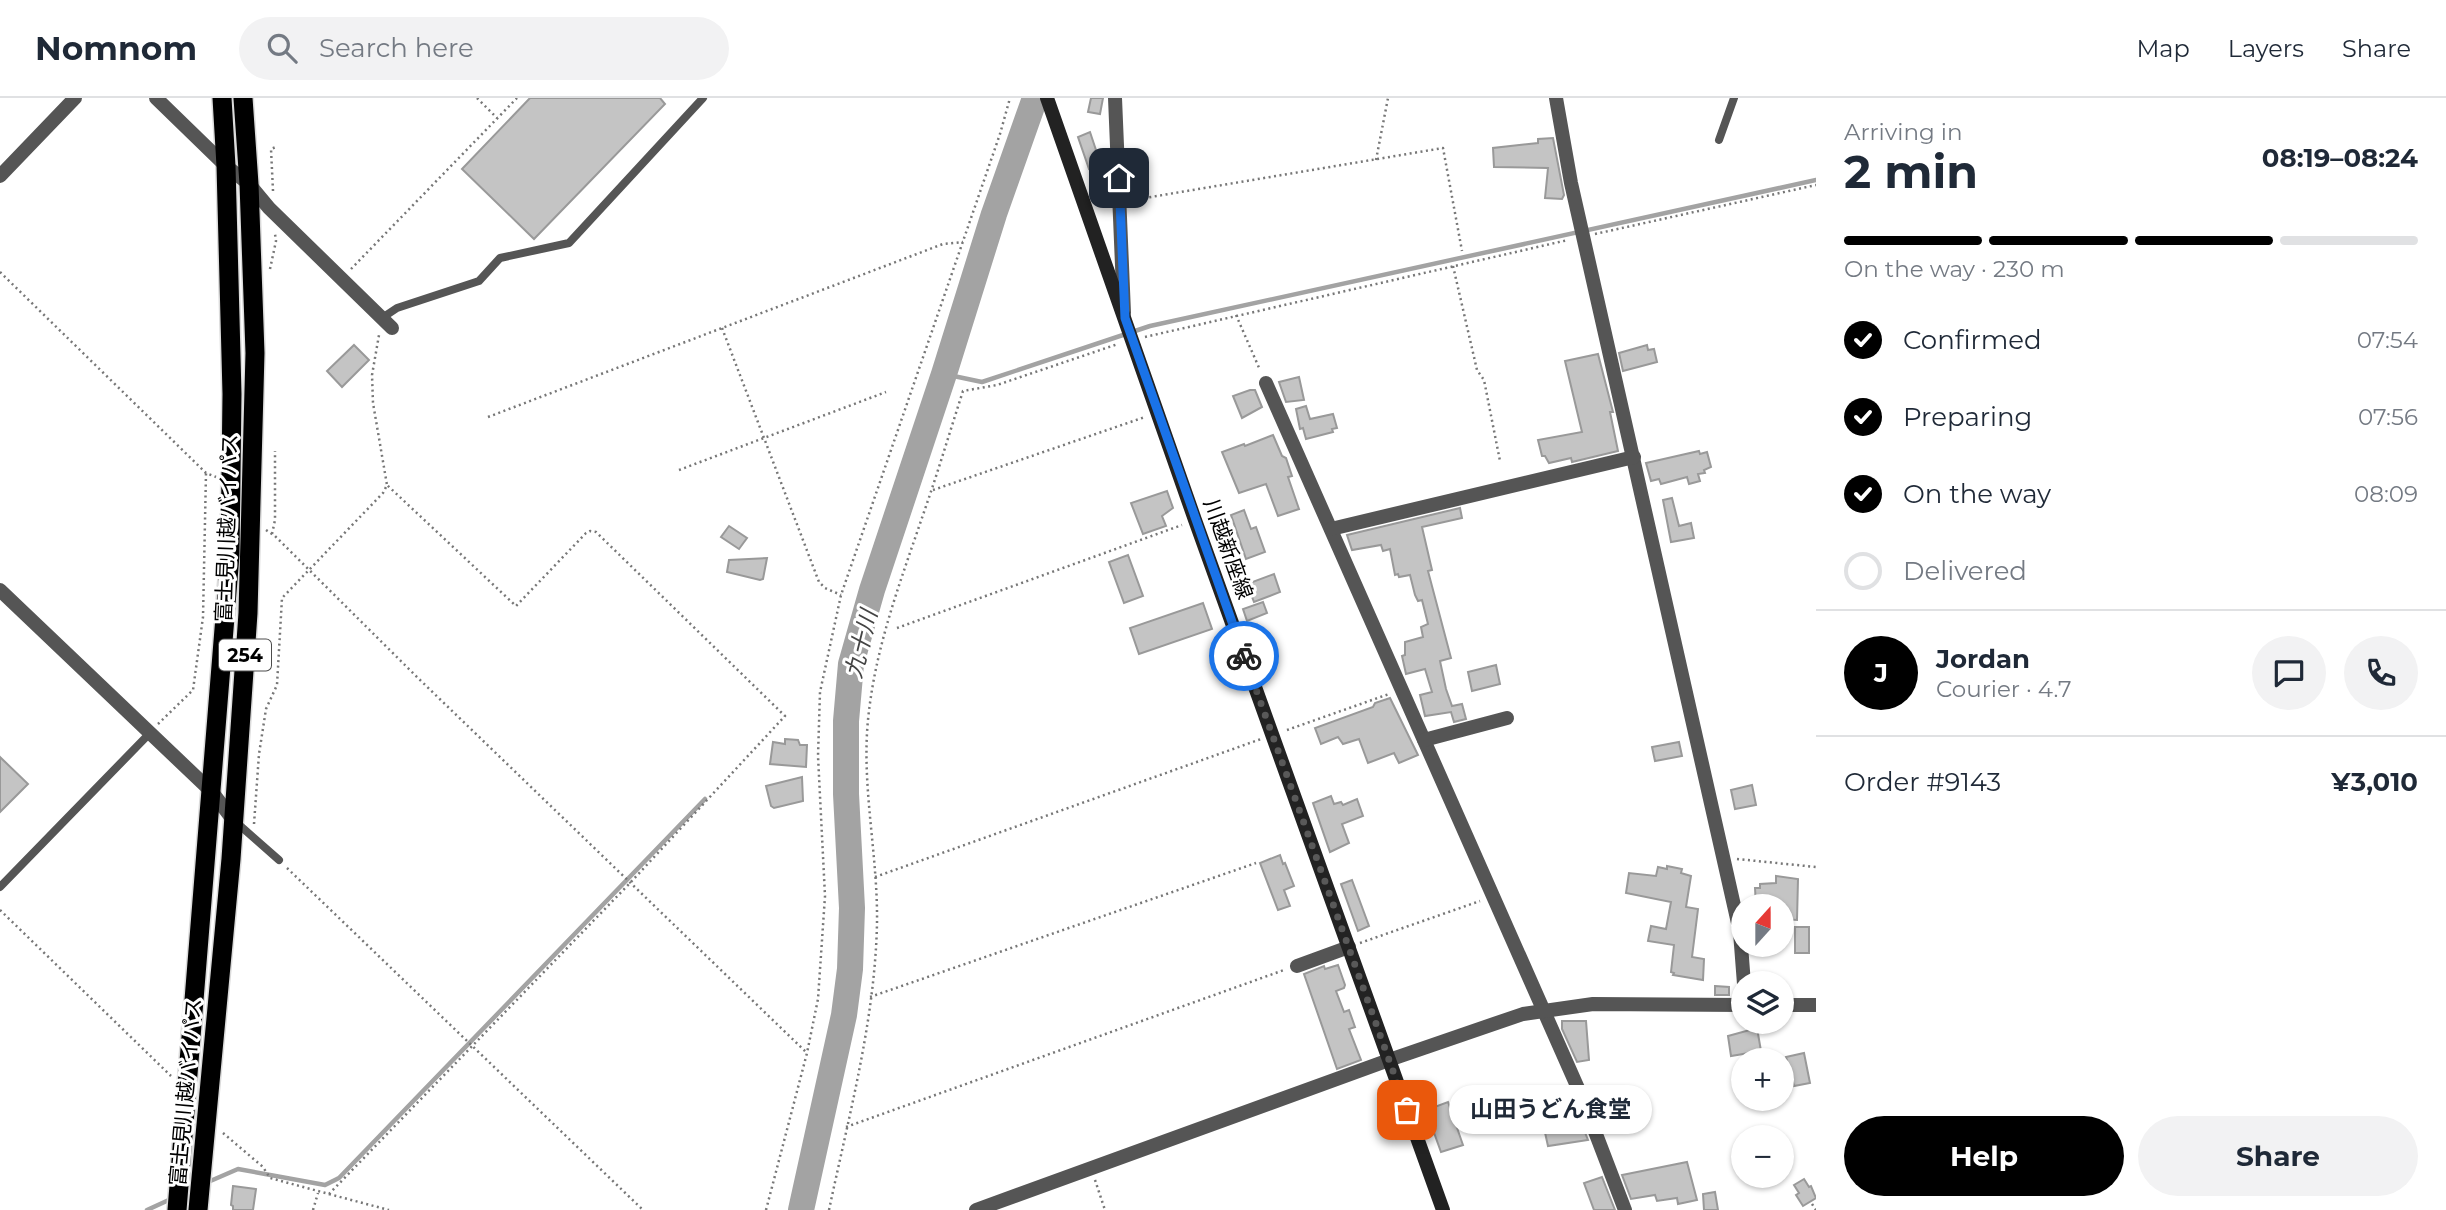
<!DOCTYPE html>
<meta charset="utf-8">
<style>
body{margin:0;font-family:Montserrat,"Noto Sans JP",sans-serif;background:#f2f2f3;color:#1f2937;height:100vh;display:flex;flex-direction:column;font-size:26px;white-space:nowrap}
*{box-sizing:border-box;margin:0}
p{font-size:23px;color:#747a83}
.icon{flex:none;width:38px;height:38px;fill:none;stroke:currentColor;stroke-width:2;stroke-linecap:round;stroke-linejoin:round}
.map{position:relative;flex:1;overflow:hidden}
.sheet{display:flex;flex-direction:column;background:#fff;width:630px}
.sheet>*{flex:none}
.needle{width:46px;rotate:21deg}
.controls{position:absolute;left:1731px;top:796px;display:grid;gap:14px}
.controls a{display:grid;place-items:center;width:63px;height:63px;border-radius:50%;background:#fff;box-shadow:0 2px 5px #0004;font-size:35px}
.pin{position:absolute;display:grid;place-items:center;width:60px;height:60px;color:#fff;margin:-30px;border-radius:14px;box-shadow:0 4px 10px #0006}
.courier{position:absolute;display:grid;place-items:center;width:70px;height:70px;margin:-35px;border:5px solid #1a73e8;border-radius:50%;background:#fff;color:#222;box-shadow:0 2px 9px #0007}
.bubble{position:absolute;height:49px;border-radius:24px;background:#fff;box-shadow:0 2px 5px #0004;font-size:23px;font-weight:700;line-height:49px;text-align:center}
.summary em{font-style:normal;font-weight:700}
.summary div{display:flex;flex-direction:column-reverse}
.summary{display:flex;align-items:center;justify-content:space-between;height:119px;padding:0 28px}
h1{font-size:46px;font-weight:700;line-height:52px}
.bar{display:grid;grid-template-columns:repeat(4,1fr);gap:10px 7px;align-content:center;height:84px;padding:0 28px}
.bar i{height:9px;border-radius:5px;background:#e0e1e3}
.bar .selected{background:#000}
.bar p{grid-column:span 4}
.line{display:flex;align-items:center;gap:18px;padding:0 28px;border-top:2px solid #e0e1e3}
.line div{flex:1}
.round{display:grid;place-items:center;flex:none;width:74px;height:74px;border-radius:37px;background:#f2f2f3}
ol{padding:0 28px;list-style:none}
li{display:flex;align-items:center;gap:21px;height:77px}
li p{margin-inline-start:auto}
li .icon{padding:7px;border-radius:50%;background:#000;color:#fff;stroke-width:4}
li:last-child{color:#747a83}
li i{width:38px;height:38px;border:4px solid #e0e1e3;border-radius:50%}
.button{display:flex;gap:14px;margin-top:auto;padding:14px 28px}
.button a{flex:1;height:80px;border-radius:42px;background:#000;color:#fff;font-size:28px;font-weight:700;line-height:80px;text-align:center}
.button a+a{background:#f2f2f3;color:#1f2937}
header{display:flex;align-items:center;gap:42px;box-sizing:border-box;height:98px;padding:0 35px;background:#fff;border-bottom:2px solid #e0e1e3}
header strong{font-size:33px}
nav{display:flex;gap:38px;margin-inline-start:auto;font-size:24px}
.search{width:490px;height:63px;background:#f2f2f3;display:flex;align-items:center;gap:18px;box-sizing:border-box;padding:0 24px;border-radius:38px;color:#747a83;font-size:26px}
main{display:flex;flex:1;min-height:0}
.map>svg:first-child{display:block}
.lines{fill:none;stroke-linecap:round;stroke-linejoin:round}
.stream{stroke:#a3a3a3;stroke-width:4.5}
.river{stroke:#a3a3a3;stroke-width:26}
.building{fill:#c4c4c4;stroke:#999;stroke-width:2}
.trunk-casing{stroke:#dbdbdb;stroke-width:22}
.path{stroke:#777;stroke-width:2.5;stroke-dasharray:2 3.5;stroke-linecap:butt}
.service{stroke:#555;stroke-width:8}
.minor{stroke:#555;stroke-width:14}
.tertiary{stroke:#555;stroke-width:14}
.secondary{stroke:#222;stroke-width:14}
.trunk{stroke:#000;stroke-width:19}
.done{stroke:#595959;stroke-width:7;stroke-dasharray:0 12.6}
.route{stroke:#1a73e8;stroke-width:9}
.labels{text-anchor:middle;stroke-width:6;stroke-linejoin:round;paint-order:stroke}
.shield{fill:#fff;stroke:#4c4c4c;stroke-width:2}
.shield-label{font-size:19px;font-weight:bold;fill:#000}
.street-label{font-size:21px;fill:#000;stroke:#fff}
.water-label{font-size:23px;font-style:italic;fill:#444;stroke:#fff}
</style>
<header>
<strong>Nomnom</strong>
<div class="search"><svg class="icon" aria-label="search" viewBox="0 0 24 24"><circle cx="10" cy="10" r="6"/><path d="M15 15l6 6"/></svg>Search here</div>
<nav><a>Map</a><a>Layers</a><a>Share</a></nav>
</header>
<main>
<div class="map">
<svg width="1816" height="1112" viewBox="0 0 1816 1112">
<rect width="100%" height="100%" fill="#fff"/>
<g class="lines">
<g class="stream">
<polyline points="944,276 982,284 1150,228 1816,82"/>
<polyline points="208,1084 238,1071 325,1087 339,1080 705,701"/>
<polyline points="147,1112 171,1101"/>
</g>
<polyline class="river" points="801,1112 844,917 850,871 852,810 846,696 846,623 851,566 872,492 944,276 994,116 1035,0"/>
</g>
<g class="building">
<polygon points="530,0 660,0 665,6 534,141 462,71"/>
<polygon points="1091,0 1103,0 1100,16 1088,14"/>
<polygon points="1090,34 1101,67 1089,71 1078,39"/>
<polygon points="1553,40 1564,97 1562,101 1545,100 1548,70 1494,69 1493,50 1538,45 1538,41"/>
<polygon points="354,247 369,262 342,289 327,273"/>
<polygon points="1647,247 1648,252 1654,251 1657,264 1623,273 1619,255"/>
<polygon points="1598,256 1613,314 1610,314 1618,353 1572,364 1571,360 1549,365 1545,358 1542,358 1538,342 1582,334 1565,263"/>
<polygon points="1299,279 1304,302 1286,304 1279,284"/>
<polygon points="1250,292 1255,292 1262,309 1242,320 1233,298"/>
<polygon points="1306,308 1310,321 1333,316 1337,330 1332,331 1333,334 1306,341 1303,330 1300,331 1296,311"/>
<polygon points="1273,337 1282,358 1286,360 1292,378 1288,379 1299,411 1278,418 1266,386 1239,395 1222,354 1244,346 1245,348"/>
<polygon points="1699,353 1700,356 1707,354 1711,369 1704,372 1705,375 1698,376 1700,383 1689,386 1687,379 1661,386 1659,381 1651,383 1646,365"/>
<polygon points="1167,393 1173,410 1162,418 1166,428 1143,436 1131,405"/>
<polygon points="1672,400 1679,428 1691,425 1694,440 1671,444 1663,402"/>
<polygon points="1460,410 1462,420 1422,429 1432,472 1428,473 1451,560 1440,563 1446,591 1452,608 1462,606 1466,621 1454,624 1451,614 1425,618 1420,597 1432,594 1425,571 1406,576 1402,558 1405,557 1405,544 1423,539 1421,529 1428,526 1422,502 1418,503 1415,497 1410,477 1399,479 1398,476 1395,477 1390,451 1383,453 1381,447 1352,452 1347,437"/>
<polygon points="1244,412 1251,431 1256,429 1265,454 1246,461 1231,417"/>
<polygon points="729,428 747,440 739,451 721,439"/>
<polygon points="1128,457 1143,498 1124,505 1109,464"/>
<polygon points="767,460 763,481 760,482 727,474 729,462"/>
<polygon points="1274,476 1280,494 1254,504 1247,486"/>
<polygon points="1263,504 1267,515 1247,523 1243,511"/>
<polygon points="1203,505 1212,531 1139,556 1130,530"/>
<polygon points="1496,567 1500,586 1472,593 1468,574"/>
<polygon points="1390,600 1418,657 1399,665 1394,655 1368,665 1359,641 1343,646 1338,639 1321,646 1315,630 1373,609 1375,605"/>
<polygon points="785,641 798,642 800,647 807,647 806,669 770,666 773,644 785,646"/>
<polygon points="1679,644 1682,658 1655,663 1652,649"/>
<polygon points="0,659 28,686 0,714"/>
<polygon points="802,679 803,703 774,710 771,708 766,688"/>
<polygon points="1752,687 1756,707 1735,711 1731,692"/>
<polygon points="1331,698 1334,706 1341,704 1343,707 1357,701 1363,718 1342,726 1349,745 1330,754 1313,705"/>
<polygon points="1280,757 1283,766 1285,765 1294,788 1284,792 1290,808 1278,812 1260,765"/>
<polygon points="1667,768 1682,771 1681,775 1691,778 1686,809 1698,811 1692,859 1704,861 1703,882 1673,877 1674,875 1671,874 1674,847 1648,843 1651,828 1666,831 1671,804 1626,795 1629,775 1656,778 1658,769 1667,771"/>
<polygon points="1776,778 1798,781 1797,822 1782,821 1782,808 1756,808 1755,790 1760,790 1760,786 1776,785"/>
<polygon points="1352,782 1369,828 1358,833 1341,786"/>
<rect x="1795" y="829" width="14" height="26"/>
<polygon points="1338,867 1345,887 1344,890 1336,893 1344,914 1349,912 1355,929 1349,931 1361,962 1337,971 1304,876 1324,868 1325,871"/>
<polygon points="1715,888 1729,889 1729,897 1715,897"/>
<polygon points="1562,923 1586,923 1589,962 1577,964 1562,931"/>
<polygon points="1757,930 1761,953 1731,958 1728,938"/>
<polygon points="1804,955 1810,985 1794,988 1786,959"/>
<polygon points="1448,1004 1463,1047 1441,1054 1432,1029 1435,1028 1429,1011"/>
<polygon points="1580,1022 1588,1042 1548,1048 1544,1030"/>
<polygon points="1687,1064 1697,1102 1678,1106 1677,1100 1657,1103 1655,1097 1631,1101 1622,1077"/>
<polygon points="1602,1079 1615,1112 1594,1112 1584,1085"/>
<polygon points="1804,1081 1809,1089 1811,1088 1816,1100 1803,1108 1796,1097 1799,1095 1794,1087"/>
<polygon points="233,1088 256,1091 253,1112 233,1112 233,1108 231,1107"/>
<polygon points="1715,1094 1718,1112 1704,1112 1703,1096"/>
</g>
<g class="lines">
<defs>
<g id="trunk">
<polyline points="177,1112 230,457 232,296 226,68 222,0"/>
<polyline points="198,1112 231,761 248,515 255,255 249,86 243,0"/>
</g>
</defs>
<use href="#trunk" class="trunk-casing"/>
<g class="path">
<polyline points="477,0 497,20"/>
<polyline points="1376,62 1388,0"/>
<polyline points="273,93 271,51 276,49"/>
<polyline points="1133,102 1443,50 1462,153"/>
<polyline points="1595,136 1816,87"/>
<polyline points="1453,168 1477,272 1484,282 1500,363"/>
<polyline points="270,171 276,143 275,136"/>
<polyline points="351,171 517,0"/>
<polyline points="0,174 206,375 216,379"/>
<polyline points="1236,217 1260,272"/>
<polyline points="722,230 819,484 825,490 841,497"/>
<polyline points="1145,239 1568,142"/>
<polyline points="488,319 943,146 963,144"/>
<polyline points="679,372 886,294"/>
<polyline points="933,392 1145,319"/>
<polyline points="266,432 275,438 419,581 807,955"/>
<polyline points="272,436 275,422 275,353"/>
<polyline points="897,530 1182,427"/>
<polyline points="158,626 193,592 203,519 206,375"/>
<polyline points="1287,632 1389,596"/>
<polyline points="254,726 259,656 266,611 277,587 282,500 383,395 387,387 373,305 372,277 379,237"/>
<polyline points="1737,761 1816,769"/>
<polyline points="287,770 643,1112"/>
<polyline points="875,779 1261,641"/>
<polyline points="0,812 171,978"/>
<polyline points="1360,845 1480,803"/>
<polyline points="870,899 1256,765"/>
<polyline points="846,1029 1284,872"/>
<polyline points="223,1035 263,1069 270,1080 329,1096 630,785 785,618 596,434 590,433 586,435 516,508 387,387"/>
<polyline points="1095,1082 1105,1112"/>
<polyline points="329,1096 389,1112"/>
<polyline points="1812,1106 1816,1112"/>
<polyline points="313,1112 318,1095"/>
<polyline points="766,1112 807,955 818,901 825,798 818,658 820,594 841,497 1000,36 1010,0"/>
<path d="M829 1112C849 1017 875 922 877 825 878 754 860 683 869 613 877 544 902 479 924 414 938 374 950 333 963 293L997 287 1118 246"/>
</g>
<g class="service">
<polyline points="1719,42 1734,0"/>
<polyline points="382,220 397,210 479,183 500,160 569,145 703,0"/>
<polyline points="237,725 279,762"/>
<polyline points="0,789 149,636"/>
</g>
<g class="minor">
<polyline points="1115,0 1124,215"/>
<polyline points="1556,0 1571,85 1740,834 1744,886"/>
<polyline points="0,78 75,0"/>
<polyline points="1266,285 1581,997 1625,1112"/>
<polyline points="1331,431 1634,359"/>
<polyline points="0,492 212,694 234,723"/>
<polyline points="1424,642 1507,620"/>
<polyline points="1297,868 1349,849"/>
<polyline points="976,1112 1389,962"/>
</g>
<g class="tertiary">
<polyline points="156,0 226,68 249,86 269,110 392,230"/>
<polyline points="1782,907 1816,907"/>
<polyline points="1389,962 1523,916 1593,906 1743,907"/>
</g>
<polyline class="secondary" points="1047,0 1195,422 1443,1112"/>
<use href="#trunk" class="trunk"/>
</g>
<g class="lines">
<polyline class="done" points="1244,558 1407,1012"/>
<polyline class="route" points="1119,80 1125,220 1244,558"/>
</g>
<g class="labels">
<rect class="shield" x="219" y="541.5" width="52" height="31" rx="5"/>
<g class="shield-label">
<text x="245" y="564">254</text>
</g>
<g class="street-label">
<text transform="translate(227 430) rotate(-88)" y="7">富士見川越バイパス</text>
<text transform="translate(1228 451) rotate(70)" y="7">川越新座線</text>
<text transform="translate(186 994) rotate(-85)" y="7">富士見川越バイパス</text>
</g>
<g class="water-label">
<text transform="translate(861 546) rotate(-76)" y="8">九十川</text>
</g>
</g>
</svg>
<div class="controls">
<a><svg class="needle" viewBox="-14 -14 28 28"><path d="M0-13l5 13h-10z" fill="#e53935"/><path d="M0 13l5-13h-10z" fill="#747a83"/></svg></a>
<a><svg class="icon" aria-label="layers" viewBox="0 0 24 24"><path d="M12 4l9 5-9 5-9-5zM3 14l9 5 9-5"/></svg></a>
<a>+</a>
<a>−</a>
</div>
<div class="pin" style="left:1407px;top:1012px;background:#ea580c"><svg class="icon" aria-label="bag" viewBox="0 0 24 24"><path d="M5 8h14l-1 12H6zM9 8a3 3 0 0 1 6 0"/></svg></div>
<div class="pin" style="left:1119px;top:80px;background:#1f2937"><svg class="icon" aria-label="home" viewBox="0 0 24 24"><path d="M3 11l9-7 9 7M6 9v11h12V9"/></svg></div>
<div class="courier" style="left:1244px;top:558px"><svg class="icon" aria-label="bike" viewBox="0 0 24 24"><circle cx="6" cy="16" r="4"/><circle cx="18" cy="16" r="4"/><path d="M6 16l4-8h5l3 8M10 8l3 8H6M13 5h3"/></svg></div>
<div class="bubble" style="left:1449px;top:987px;width:203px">山田うどん食堂</div>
</div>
<section class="sheet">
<div class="summary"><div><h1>2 min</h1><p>Arriving in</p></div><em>08:19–08:24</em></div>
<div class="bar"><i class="selected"></i><i class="selected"></i><i class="selected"></i><i></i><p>On the way · 230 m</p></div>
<ol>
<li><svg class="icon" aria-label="check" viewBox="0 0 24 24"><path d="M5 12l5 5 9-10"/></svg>Confirmed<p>07:54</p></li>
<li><svg class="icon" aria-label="check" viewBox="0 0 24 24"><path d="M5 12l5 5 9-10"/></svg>Preparing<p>07:56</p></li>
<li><svg class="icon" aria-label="check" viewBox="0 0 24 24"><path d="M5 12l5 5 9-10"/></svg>On the way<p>08:09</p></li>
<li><i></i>Delivered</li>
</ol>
<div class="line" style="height:126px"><b class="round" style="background:#000;color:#fff">J</b><div><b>Jordan</b><p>Courier · 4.7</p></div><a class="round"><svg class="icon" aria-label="chat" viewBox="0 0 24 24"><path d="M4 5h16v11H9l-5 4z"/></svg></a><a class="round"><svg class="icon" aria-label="phone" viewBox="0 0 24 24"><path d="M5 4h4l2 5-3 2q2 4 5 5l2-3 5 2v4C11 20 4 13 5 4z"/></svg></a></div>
<div class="line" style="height:91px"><div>Order #9143</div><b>¥3,010</b></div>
<div class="button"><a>Help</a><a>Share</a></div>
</section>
</main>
